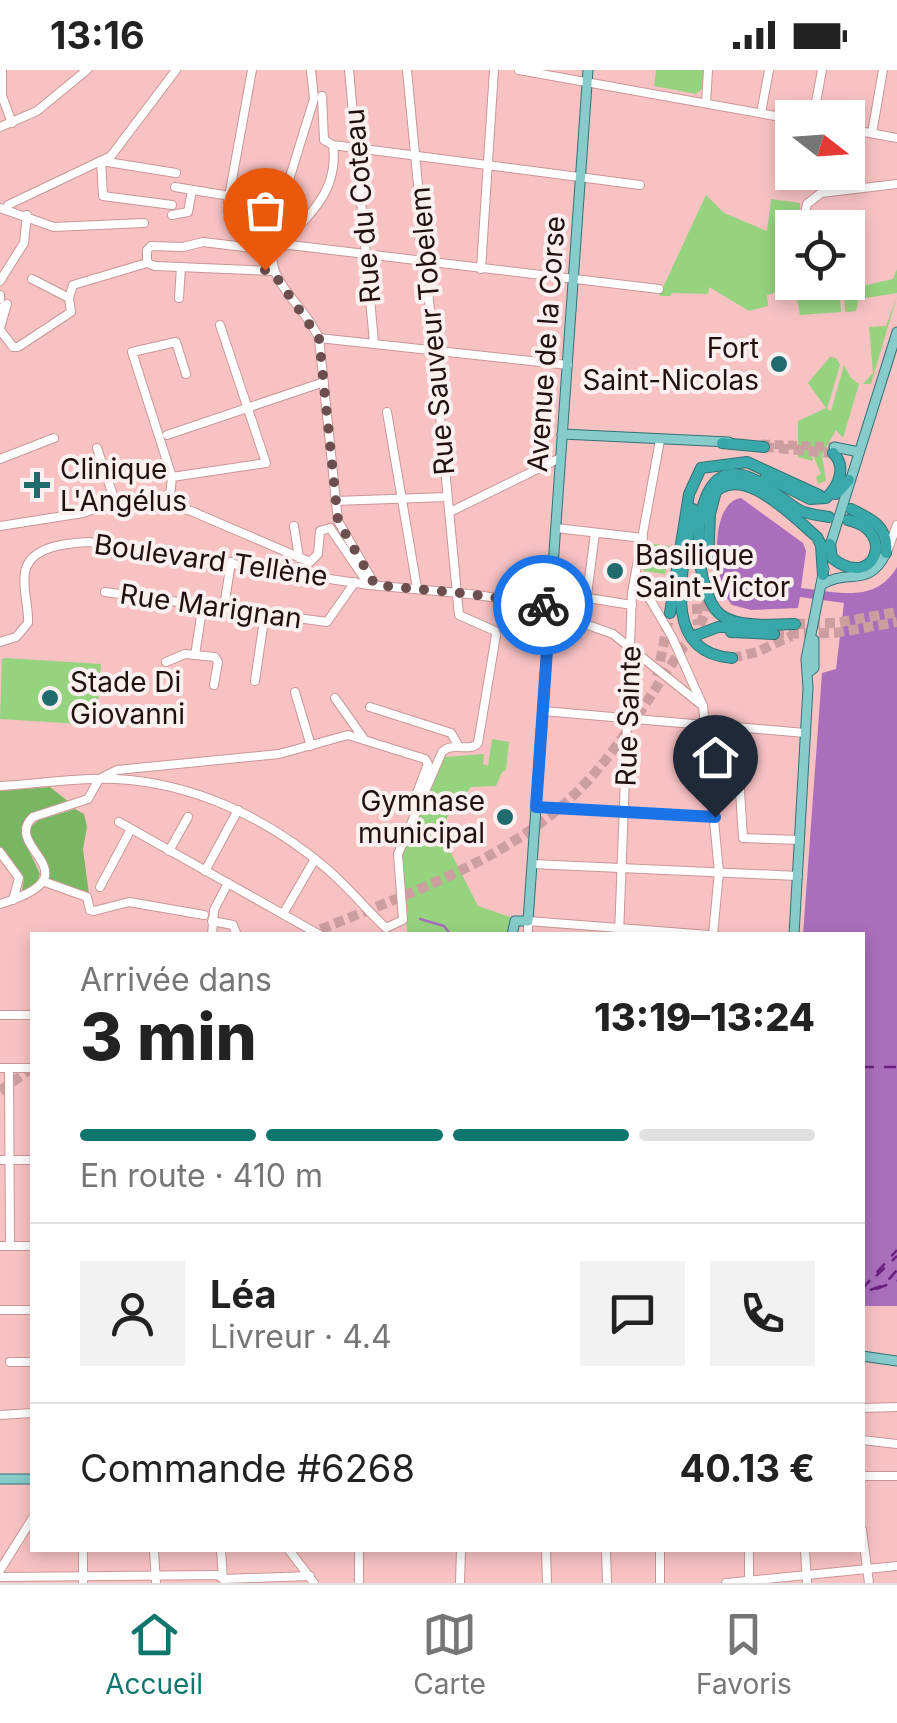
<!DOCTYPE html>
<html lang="fr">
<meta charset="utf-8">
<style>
body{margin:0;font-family:Inter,sans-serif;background:#f2f2f2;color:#222;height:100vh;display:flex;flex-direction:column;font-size:38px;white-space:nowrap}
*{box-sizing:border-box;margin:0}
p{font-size:32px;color:#767676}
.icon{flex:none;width:55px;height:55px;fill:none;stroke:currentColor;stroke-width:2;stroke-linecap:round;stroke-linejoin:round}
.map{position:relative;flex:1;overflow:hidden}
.sheet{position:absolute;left:30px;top:862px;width:835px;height:620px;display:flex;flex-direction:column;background:#fff;border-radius:0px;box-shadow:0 5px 15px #0003}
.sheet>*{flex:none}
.needle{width:65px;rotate:107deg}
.tools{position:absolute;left:775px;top:30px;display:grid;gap:20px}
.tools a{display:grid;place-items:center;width:90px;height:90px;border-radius:0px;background:#fff;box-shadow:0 5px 15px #0003;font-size:50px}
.pin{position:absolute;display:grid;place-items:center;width:85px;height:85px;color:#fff;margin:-102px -42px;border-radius:50% 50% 50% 0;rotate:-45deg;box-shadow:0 0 10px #0007}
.pin .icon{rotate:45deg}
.courier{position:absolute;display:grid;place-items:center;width:100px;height:100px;margin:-50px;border:8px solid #1a73e8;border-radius:50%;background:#fff;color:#222;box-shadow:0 2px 12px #0007}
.head em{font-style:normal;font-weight:800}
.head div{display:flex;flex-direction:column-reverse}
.head{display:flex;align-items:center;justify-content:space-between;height:170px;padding:0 50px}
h1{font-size:65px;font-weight:800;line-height:75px}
.bar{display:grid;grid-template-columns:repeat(4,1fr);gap:15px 10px;align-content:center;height:120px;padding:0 50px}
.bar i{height:12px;border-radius:8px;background:#e0e0e0}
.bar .on{background:#0f766e}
.bar p{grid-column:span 4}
.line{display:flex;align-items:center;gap:25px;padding:0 50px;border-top:2px solid #e0e0e0}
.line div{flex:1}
.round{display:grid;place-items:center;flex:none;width:105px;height:105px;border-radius:0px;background:#f2f2f2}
.status{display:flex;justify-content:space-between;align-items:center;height:70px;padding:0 50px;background:#fff;direction:ltr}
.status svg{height:28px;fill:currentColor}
.tab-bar{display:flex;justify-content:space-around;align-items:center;height:140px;border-top:2px solid #e0e0e0;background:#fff;font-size:28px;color:#767676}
.tab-bar a{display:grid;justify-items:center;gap:5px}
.tab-bar .on{color:#0f766e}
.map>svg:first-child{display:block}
.green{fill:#95d37f}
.forest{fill:#79b662}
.water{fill:#aa6ebc}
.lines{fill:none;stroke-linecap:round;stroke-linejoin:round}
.stream{stroke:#aa6ebc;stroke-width:2.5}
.ferry{stroke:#6b2080;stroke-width:2.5;stroke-dasharray:12 10;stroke-linecap:butt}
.major-tunnel{stroke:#cd9e9f;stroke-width:9;stroke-dasharray:9 4.5;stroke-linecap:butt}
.highway-tunnel{stroke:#cd9e9f;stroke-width:10;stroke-dasharray:10 5;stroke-linecap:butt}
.minor-casing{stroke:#c99697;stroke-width:10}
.major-casing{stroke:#317375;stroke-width:11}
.highway-casing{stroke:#317375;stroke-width:12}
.minor{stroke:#fff;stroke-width:8}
.major{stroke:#88cbcd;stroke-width:9}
.highway{stroke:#39a8ab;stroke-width:10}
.done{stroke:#6d4e4f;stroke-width:10;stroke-dasharray:0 18}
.route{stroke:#1a73e8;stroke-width:12}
.poi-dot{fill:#1f6b6d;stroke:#fbf0f0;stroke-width:4}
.labels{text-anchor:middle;stroke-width:8;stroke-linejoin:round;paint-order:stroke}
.street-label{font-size:28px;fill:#221010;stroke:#fbf0f0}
.poi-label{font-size:28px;fill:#221010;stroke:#fbf0f0;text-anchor:start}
</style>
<div class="status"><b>13:16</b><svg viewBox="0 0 49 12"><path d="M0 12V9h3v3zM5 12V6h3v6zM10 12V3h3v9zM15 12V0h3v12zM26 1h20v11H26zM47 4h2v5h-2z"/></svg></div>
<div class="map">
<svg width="897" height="1513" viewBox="0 0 897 1513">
<rect width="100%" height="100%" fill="#f8c2c3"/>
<g class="green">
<polygon points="656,0 703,0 702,19 696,24 654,16"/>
<polygon points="706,125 724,143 767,161 771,129 800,133 799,157 792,158 792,171 788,170 784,178 792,185 792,212 819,213 821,219 839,217 841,242 800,245 795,218 767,225 768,236 749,241 709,217 708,224 672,223 671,226 659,226"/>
<polygon points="897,199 897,223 859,229 856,241 845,242 844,220 893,209"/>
<polygon points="897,226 871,314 863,314 873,303 869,257 886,256"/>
<polygon points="830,287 836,288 840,295 827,339 831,341 844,295 851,308 859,314 843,368 836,360 822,385 826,411 818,414 816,407 821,404 810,378 813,391 798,387 798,351 826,338 808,313"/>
<polygon points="647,473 669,476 665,504 643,501"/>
<polygon points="6,588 101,594 96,655 0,649 2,589"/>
<polygon points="492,669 509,672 506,700 502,702 496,716 471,717 447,748 445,771 478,836 510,847 509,865 404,865 407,862 401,787 444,687 484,684 483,694 488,696"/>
</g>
<g class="forest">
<polygon points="50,717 69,732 33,744 22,756 24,770 40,804 35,816 22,821 24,808 0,777 0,721"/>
<polygon points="75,739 84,744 87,757 83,779 89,824 50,810 32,775 29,758 39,750"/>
</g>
<path class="water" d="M741 428 803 473 806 481 801 518C837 522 876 534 897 497V1236H863L862 865H803L822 603 836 599 844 533 800 527 798 538 751 540 732 535C713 514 708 433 741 428Z"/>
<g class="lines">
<polyline class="stream" points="420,849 444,856 451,865"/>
<g class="ferry">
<polyline points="862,997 897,997"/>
<polyline points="876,1206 897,1186"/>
<polyline points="862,1219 897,1180"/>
<polyline points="876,1219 897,1211"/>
<polyline points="870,1220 884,1215 897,1200"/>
</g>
<polyline class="major-tunnel" points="761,374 834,377"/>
<g class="highway-tunnel">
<polyline points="764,377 833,383"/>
<polyline points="696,519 698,555"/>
<polyline points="795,554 836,553 897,542"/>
<polyline points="774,564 835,563 897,552"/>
<polyline points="694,569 705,543 708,524"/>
<polyline points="732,588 757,582 791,566"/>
<polyline points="657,606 670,543"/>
<path d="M307 865C402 825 507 793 581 718 622 676 651 623 684 576L697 565"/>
<polyline points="0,1021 32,998"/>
</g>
<defs>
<g id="minor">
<polyline points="2,0 2,26 12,53"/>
<path d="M311 0 314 29 272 165C265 217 300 227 319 268L338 451 375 515"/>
<polyline points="349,0 374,272"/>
<polyline points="519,0 792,49"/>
<polyline points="706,33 708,0"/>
<polyline points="761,43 769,0"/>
<polyline points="813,48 822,0"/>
<polyline points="0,57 37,41 87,0"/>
<polyline points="848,59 897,68"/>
<polyline points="872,63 883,0"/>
<polyline points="333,75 640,115"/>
<polyline points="175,117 230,126"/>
<polyline points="228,132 252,0"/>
<polyline points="172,135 103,126 101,91 176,103"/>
<polyline points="0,138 54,157 144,153"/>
<polyline points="6,140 8,135 111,86 176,0"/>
<polyline points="172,145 188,142 192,120"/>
<polyline points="802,158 807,134 821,123 897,114"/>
<path d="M280 175C309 145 339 122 333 75L324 70 322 26"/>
<polyline points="147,193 155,196 272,201"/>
<polyline points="481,199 494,0"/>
<polyline points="32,209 69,228"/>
<polyline points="0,211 24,173 27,145"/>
<polyline points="0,225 0,229"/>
<polyline points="179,228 181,197"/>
<polyline points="0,239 7,234 0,258"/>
<polyline points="0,260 13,277 18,277 71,242 69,228 73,215 147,193 147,180 151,176 183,177 203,172 261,179 290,175 659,219"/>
<polyline points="319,268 568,295"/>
<polyline points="387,342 417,518"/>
<polyline points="167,365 324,312"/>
<polyline points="97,378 115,431"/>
<polyline points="0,389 54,368"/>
<polyline points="172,407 266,393 220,255"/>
<polyline points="335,431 447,427"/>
<polyline points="169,435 172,407 132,282 176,272 186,304"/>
<polyline points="450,442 560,388"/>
<polyline points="0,456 83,443 118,430 161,433 191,441 310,492 318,484 320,461 330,458 369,515"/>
<polyline points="294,456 299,488"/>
<polyline points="556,458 643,468"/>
<polyline points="888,479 897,455"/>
<polyline points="637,507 672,567 703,636 719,802 713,865"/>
<polyline points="105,522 327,552 355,512"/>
<polyline points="588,528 632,535"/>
<polyline points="224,537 231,492"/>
<polyline points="584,548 595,463"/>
<path d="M0 572 16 567 28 553C29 536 22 519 25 502 30 476 67 473 89 472L369 515 470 524 537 534 584 548 585 554 613 564 703 636"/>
<polyline points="195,585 203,534"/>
<polyline points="166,592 185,584 215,587 218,592 214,615"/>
<polyline points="255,611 265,543"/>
<polyline points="295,622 311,676"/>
<polyline points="335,628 364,669"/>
<polyline points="370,637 451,663 458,675"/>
<polyline points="543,641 705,655"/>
<polyline points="103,707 117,700 279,684 348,665 425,689 428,694 417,723 419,731"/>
<path d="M0 716C38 714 78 707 116 709 194 713 267 748 326 798 347 816 366 839 386 858L403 850 398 784 442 682C453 671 470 683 478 673L496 565 495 561 459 545 407 0"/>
<polyline points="536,737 715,747"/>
<polyline points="119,752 320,865"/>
<polyline points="800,770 743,768 736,657 805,663"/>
<polyline points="169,781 188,747"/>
<polyline points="0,782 19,808 13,830"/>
<polyline points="532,794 798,806"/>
<polyline points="205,801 238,740"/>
<polyline points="45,812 87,827 90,840 94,841 129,832 204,845"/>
<polyline points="100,817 131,759"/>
<path d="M0 834C99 804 0 778 33 747L88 729 99 709"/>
<polyline points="283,844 315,789"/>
<polyline points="212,851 233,855 237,865"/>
<polyline points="212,865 214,840 228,813"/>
<polyline points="528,865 528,851 709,865"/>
<polyline points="619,865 632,523 660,370"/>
<polyline points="0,945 32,945"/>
<polyline points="0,998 32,998"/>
<polyline points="9,998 10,1176"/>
<polyline points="0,1090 32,1090"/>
<polyline points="0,1176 32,1176"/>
<polyline points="0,1240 32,1240"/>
<polyline points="10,1292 32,1292"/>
<polyline points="862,1338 897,1337"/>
<polyline points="0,1345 32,1343"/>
<polyline points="862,1370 897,1374"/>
<polyline points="862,1406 897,1406"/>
<polyline points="862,1460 869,1513"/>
<polyline points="83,1480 83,1513"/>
<polyline points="154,1480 156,1513"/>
<polyline points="221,1480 223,1509"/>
<polyline points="289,1480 314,1513"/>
<polyline points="546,1480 547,1513"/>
<polyline points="606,1480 607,1513"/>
<polyline points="660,1480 660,1513"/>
<polyline points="749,1480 749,1511"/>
<polyline points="805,1480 807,1513"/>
<polyline points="0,1500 32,1449"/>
<polyline points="0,1507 218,1505 223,1509 310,1506"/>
<polyline points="359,1513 359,1480"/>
<polyline points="460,1513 461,1480"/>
<polyline points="726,1513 897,1496"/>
</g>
<g id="major">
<polyline points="562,364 729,372"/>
<polyline points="834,377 859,382"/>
<polyline points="829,479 897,262"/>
<path d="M821 515C847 498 869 519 886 483"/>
<polyline points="809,602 814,598 814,570"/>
<polyline points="512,865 515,851 528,851 588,0"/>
<polyline points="794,865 808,618 806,589 824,499"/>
<polyline points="862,1286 897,1291"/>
<polyline points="0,1409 32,1409"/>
</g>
<g id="highway">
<polyline points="722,373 764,377"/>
<path d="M766 407 810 429 826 428C839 416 847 396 833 383"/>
<polyline points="836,424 849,410"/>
<path d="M710 428C738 387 793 447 817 467L821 475 823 505"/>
<path d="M693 439C686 488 655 582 732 588"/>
<path d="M851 439C872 449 889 457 886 483"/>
<path d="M830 474 832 488C875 522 897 460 848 450"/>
<polyline points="708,492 710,444 715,425"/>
<polyline points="670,543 689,424 701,398 747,392 819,425"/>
<polyline points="761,555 795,554"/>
<path d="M765 555C749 554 734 554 721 545 693 524 686 408 732 404 755 402 780 429 799 440 809 445 819 445 829 447"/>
<polyline points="731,562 774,564"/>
<polyline points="697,565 718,557 739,557"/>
</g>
</defs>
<use href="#minor" class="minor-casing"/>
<use href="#major" class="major-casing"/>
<use href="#highway" class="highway-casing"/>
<use href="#minor" class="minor"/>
<use href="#major" class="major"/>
<use href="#highway" class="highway"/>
</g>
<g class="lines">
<polyline class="done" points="265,200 272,201 319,268 338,451 375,515 470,524 543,535"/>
<polyline class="route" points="543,535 550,537 536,737 715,747"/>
</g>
<g class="poi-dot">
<circle cx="779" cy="294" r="10"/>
<path d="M32 400h10v10h10v10h-10v10h-10v-10h-10v-10h10z"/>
<circle cx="615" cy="501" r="10"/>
<circle cx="50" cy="628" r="10"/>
<circle cx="505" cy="747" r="10"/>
</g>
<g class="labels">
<g class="street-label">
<text transform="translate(362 136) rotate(-95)" y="10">Rue du Coteau</text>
<text transform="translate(432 261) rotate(-95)" y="10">Rue Sauveur Tobelem</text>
<text transform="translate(546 274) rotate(-86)" y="10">Avenue de la Corse</text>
<text transform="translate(211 490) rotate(8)" y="10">Boulevard Tellène</text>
<text transform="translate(211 536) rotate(8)" y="10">Rue Marignan</text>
<text transform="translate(628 646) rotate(-88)" y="10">Rue Sainte</text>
</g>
<g class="poi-label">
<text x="759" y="288" text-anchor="end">Fort<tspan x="759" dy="32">Saint-Nicolas</tspan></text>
<text x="60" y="409">Clinique<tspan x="60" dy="32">L'Angélus</tspan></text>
<text x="635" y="495">Basilique<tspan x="635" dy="32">Saint-Victor</tspan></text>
<text x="70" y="622">Stade Di<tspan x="70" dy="32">Giovanni</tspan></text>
<text x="485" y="741" text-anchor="end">Gymnase<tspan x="485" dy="32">municipal</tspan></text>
</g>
</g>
</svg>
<div class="tools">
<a><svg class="needle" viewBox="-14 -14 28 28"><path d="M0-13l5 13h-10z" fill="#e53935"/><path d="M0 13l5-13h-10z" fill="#767676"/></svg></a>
<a><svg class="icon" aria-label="locate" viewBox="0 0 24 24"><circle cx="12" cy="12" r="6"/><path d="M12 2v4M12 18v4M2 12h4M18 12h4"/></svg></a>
</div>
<div class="pin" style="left:265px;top:200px;background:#ea580c"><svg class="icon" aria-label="bag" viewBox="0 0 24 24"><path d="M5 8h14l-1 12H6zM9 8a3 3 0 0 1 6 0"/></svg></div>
<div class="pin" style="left:715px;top:747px;background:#1f2937"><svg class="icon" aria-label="home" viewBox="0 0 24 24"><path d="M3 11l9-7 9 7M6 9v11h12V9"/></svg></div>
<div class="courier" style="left:543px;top:535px"><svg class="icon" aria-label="bike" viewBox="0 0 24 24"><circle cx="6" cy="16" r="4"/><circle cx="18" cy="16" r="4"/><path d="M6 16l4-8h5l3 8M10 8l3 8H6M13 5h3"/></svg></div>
<section class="sheet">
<div class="head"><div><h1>3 min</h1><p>Arrivée dans</p></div><em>13:19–13:24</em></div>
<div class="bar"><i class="on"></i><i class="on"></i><i class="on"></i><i></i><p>En route · 410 m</p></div>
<div class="line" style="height:180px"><a class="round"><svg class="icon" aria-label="person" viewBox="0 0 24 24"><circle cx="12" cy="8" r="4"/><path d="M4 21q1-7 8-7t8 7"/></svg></a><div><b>Léa</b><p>Livreur · 4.4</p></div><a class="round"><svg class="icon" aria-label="chat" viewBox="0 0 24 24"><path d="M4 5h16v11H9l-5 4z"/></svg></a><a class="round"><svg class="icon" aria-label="phone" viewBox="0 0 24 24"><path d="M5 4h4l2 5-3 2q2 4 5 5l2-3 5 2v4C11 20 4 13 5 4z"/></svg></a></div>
<div class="line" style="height:130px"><div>Commande #6268</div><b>40.13 €</b></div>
</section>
</div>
<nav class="tab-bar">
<a class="on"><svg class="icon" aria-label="home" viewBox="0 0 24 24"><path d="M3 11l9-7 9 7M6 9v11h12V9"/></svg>Accueil</a>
<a><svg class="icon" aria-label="map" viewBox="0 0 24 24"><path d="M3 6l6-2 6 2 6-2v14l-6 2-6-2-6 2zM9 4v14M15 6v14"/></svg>Carte</a>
<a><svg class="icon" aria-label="saved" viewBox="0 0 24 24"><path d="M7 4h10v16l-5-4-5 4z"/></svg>Favoris</a>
</nav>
